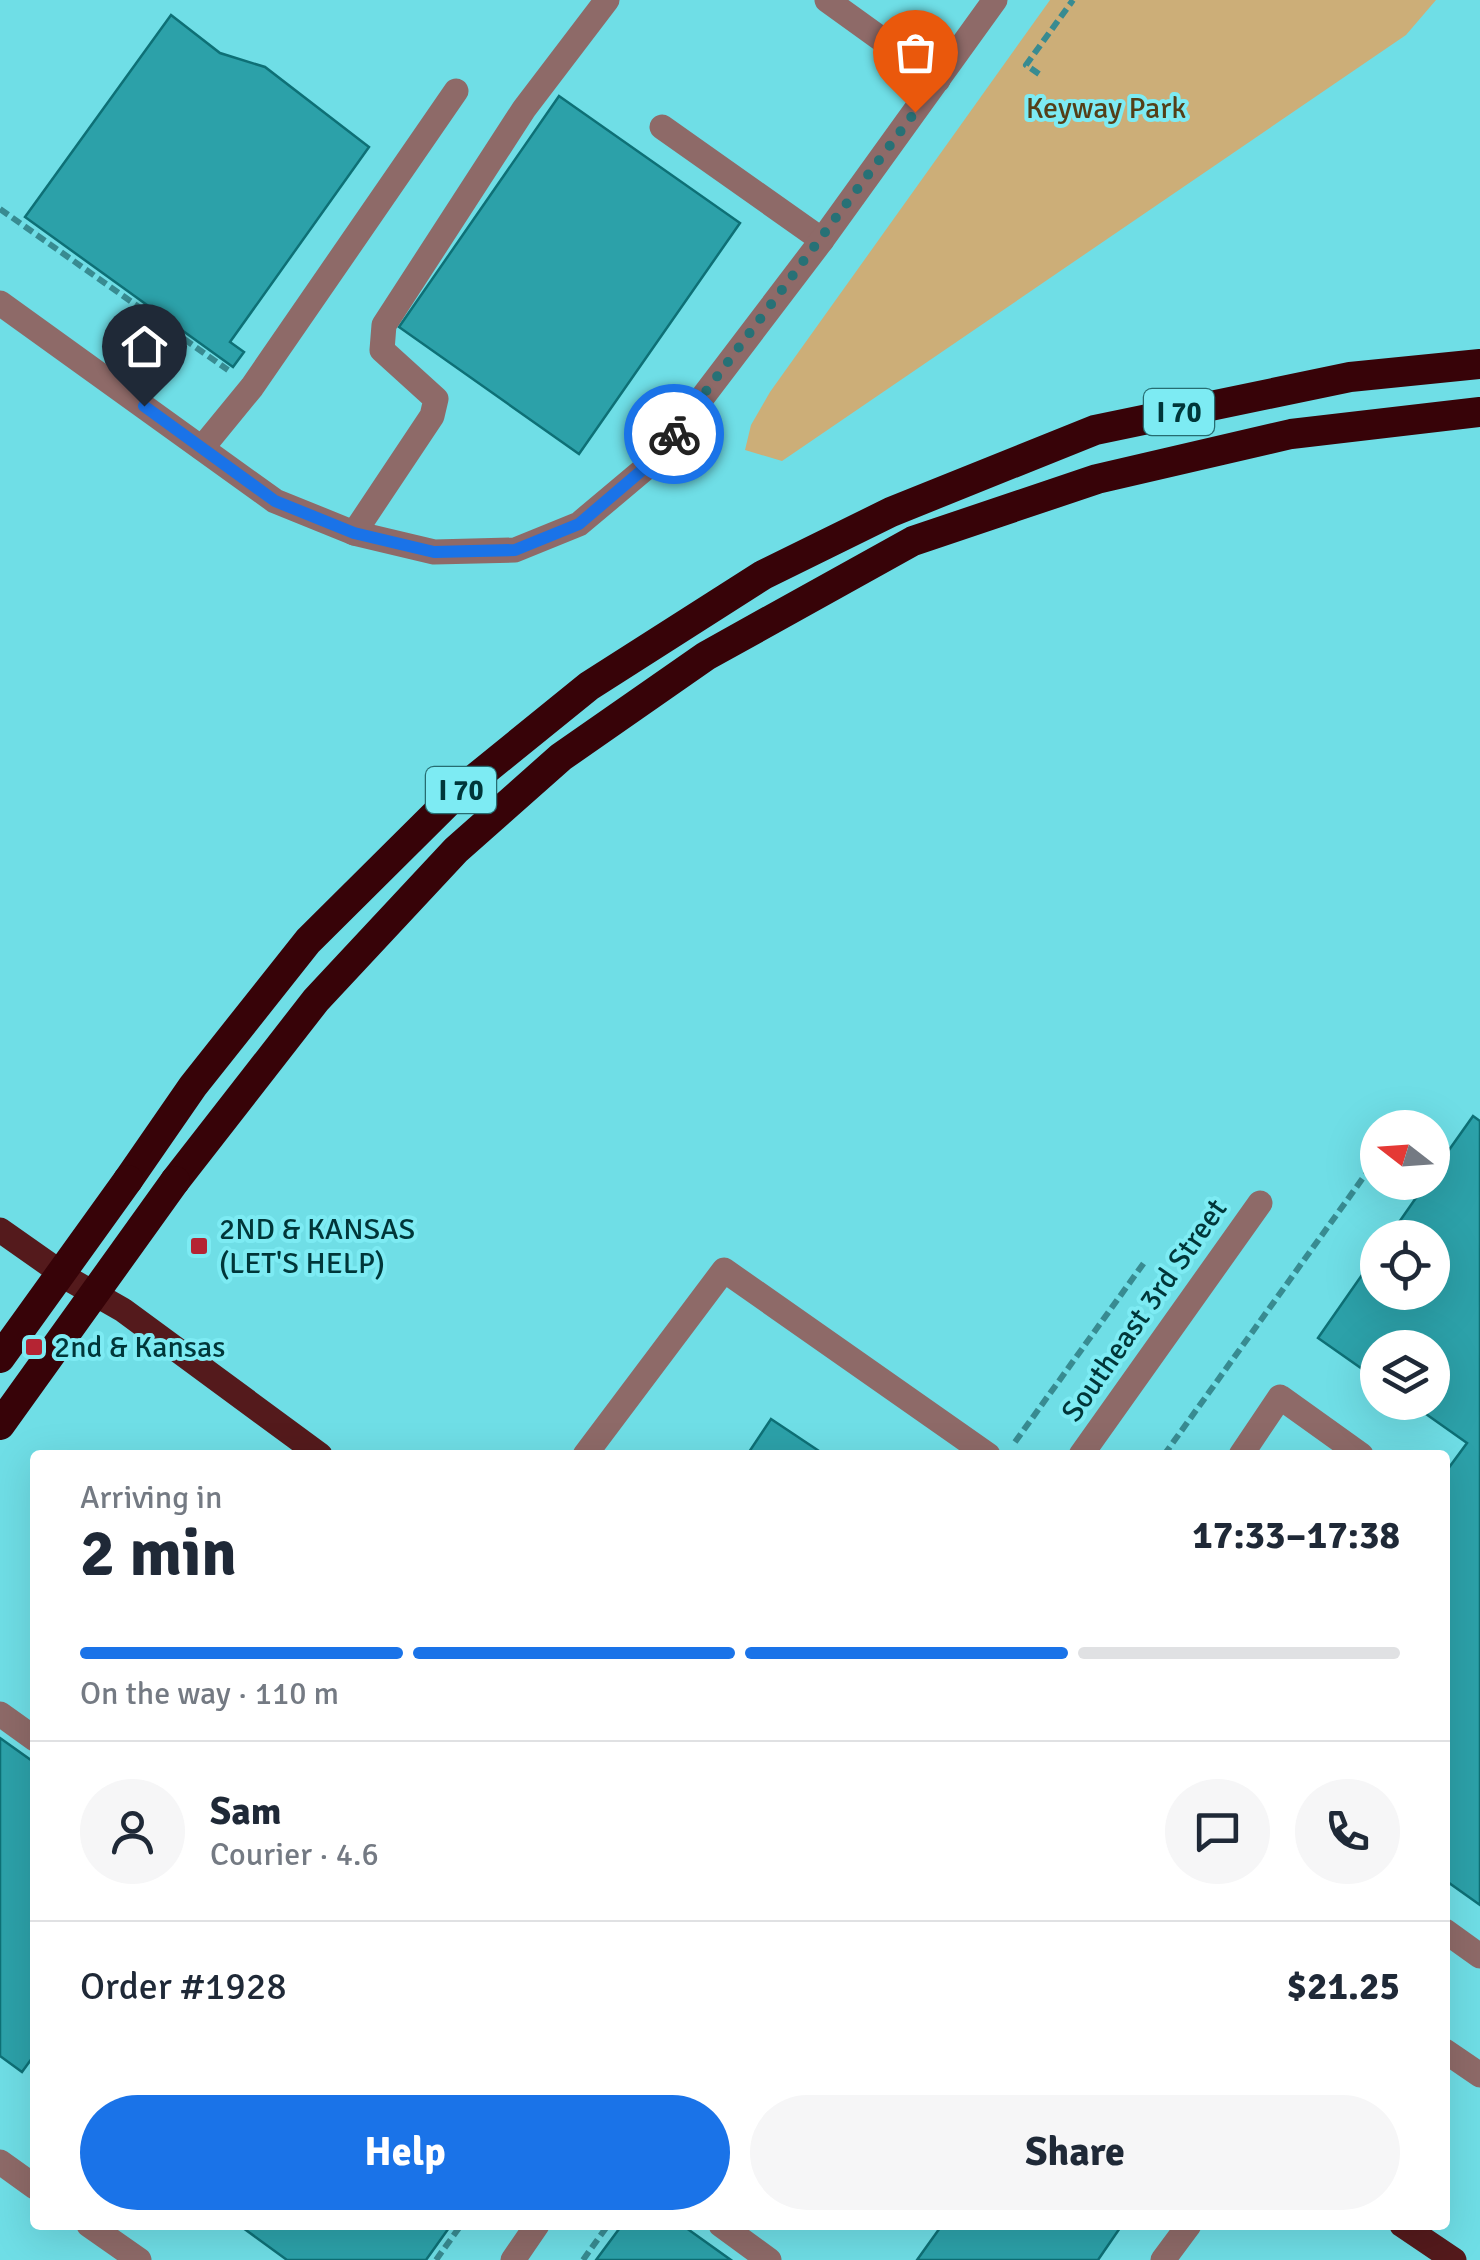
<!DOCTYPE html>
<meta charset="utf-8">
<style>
body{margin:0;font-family:Signika,sans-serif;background:#f6f6f7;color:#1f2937;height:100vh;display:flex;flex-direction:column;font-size:38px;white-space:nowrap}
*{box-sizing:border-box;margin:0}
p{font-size:32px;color:#747a83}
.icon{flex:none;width:55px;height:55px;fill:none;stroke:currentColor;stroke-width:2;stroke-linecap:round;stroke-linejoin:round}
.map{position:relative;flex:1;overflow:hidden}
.details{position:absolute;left:30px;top:1450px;width:1420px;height:780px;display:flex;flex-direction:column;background:#fff;border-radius:10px;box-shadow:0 10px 40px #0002}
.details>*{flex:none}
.needle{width:65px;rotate:287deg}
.tools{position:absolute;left:1360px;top:1110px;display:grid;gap:20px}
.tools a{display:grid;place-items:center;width:90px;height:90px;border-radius:50%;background:#fff;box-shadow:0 10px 40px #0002;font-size:50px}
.pin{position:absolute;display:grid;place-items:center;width:85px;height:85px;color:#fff;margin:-102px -42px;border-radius:50% 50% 50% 0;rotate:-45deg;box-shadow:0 0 10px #0007}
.pin .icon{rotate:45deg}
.courier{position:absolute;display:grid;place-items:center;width:100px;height:100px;margin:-50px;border:8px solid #1a73e8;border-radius:50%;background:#fff;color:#222;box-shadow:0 2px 12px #0007}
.overview em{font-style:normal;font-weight:700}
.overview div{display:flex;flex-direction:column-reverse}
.overview{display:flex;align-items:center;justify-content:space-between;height:170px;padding:0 50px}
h1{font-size:65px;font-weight:700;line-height:75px}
.bar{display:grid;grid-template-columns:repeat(4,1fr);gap:15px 10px;align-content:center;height:120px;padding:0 50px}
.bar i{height:12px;border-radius:8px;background:#e0e1e3}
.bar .on{background:#1a73e8}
.bar p{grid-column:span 4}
.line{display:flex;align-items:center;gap:25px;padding:0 50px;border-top:2px solid #e0e1e3}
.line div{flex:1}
.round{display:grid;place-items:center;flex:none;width:105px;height:105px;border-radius:52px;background:#f6f6f7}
.primary-button{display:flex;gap:20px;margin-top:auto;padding:20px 50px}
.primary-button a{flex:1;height:115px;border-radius:60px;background:#1a73e8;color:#fff;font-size:40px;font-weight:700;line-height:115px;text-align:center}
.primary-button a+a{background:#f6f6f7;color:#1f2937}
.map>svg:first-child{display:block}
.green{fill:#ccae78}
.building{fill:#2ca1a9;stroke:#0e7076;stroke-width:2.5}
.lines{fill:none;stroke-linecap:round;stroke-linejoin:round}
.path{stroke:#388b91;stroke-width:6;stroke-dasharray:10 5;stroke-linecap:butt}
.minor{stroke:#8e6a68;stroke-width:25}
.major{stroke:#541a1c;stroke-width:25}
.highway{stroke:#370308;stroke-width:30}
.highway-bridge{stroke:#370308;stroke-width:30}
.done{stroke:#277176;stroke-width:10;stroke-dasharray:0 18}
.route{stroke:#1a73e8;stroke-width:12}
.poi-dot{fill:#b52433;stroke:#7debf3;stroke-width:4}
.labels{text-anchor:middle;stroke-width:8;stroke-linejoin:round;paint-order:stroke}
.shield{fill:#7debf3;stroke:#266c71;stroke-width:2.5}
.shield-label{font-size:28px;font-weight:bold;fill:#003639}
.park-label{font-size:30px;fill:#543f18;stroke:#7debf3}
.poi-label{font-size:30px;fill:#003639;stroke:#7debf3;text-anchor:start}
.street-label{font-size:30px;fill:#003639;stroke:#7debf3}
</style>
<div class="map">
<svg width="1480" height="2260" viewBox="0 0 1480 2260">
<rect width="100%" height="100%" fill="#6fdee6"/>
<polygon class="green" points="1050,0 1436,0 1406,35 782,461 745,450 751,425 770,392"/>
<g class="building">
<polygon points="171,15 220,53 265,67 369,147 230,342 244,352 233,367 25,217"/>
<polygon points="559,96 740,223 579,454 399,327"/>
<polygon points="1473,1116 1480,1121 1480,1905 1445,1880 1445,1473 1467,1443 1409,1402 1432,1402 1432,1348 1378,1348 1378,1380 1318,1338 1378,1252 1378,1292 1432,1292 1432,1238 1388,1238 1427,1182 1432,1182 1432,1174"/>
<polygon points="771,1419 825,1455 747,1455"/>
<polygon points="0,1738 35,1763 35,2054 22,2072 0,2056"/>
<polygon points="239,2225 451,2225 426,2260 287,2260"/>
<polygon points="622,2225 682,2225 731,2260 596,2260"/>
<polygon points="942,2225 1122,2225 1098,2260 917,2260"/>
</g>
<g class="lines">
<g class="path">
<polyline points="1039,74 1026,65 1073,0"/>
<polyline points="0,209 228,370"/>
<polyline points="1398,1128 1402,1123"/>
<polyline points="1015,1442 1146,1260"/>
<polyline points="1164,1455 1378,1157"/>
<polyline points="436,2260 461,2225"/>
<polyline points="583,2260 608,2225"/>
</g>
<g class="minor">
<polyline points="827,0 938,80"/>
<polyline points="662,127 822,240"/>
<polyline points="0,303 275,501 354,533 434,552 515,550 579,524 654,461 822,240 995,0"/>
<polyline points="202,448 252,387 456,91"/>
<polyline points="354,533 432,416 436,399 382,350 384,325 524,109 607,0"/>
<polyline points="585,1455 724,1270 988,1455"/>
<polyline points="1081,1455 1260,1203"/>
<polyline points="1241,1455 1280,1397 1361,1455"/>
<polyline points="0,1714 35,1739"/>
<polyline points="1445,1931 1480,1956"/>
<polyline points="1445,2051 1480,2075"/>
<polyline points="0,2162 35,2187"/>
<polyline points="89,2225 139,2260"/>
<polyline points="721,2225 769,2260"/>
<polyline points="513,2260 537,2225"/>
<polyline points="1163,2260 1189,2225"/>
</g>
<g class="major">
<polyline points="0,1230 74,1282 123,1310 320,1455"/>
<polyline points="1402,2225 1454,2260"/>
</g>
<g class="highway">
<polyline points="128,1180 193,1086 308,941 457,793 589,686 763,575 891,512 1095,430 1350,377 1480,364"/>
<polyline points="175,1181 316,1000 456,850 561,757 706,656 913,541 1097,479 1291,434 1480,412"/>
</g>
<g class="highway-bridge">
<polyline points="0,1358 128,1180"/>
<polyline points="0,1425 175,1181"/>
</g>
</g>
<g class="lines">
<polyline class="done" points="674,434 915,112"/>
<polyline class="route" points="144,406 275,501 354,533 434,552 515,550 579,524 654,460 674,434"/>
</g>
<g class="poi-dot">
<rect x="189" y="1236" width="20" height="20" rx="5"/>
<rect x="24" y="1337" width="20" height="20" rx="5"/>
</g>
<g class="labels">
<g class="shield">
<rect x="1144" y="389" width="70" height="46" rx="8"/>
<rect x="426" y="767" width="70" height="46" rx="8"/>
</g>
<g class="shield-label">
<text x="1179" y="422">I 70</text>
<text x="461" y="800">I 70</text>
</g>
<g class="park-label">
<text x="1106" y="118">Keyway Park</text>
</g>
<g class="poi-label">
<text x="219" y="1239">2ND &amp; KANSAS<tspan x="219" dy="34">(LET'S HELP)</tspan></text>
<text x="54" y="1357">2nd &amp; Kansas</text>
</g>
<g class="street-label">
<text transform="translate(1144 1310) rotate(-55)" y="10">Southeast 3rd Street</text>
</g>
</g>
</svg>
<div class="tools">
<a><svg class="needle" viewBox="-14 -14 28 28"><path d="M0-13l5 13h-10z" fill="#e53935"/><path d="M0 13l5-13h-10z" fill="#747a83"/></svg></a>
<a><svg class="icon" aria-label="locate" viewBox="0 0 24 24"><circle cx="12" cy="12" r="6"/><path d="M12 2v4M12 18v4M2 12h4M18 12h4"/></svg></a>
<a><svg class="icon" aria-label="layers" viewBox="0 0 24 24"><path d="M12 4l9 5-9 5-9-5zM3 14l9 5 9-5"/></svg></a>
</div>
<div class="pin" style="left:915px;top:112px;background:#ea580c"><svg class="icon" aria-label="bag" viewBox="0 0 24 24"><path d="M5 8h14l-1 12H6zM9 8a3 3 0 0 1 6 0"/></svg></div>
<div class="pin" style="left:144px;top:406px;background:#1f2937"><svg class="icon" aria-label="home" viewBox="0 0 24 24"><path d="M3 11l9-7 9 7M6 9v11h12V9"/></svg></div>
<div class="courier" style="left:674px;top:434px"><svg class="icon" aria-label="bike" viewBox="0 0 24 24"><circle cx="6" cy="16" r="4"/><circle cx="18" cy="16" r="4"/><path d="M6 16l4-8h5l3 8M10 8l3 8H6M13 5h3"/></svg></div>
<section class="details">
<div class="overview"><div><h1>2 min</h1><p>Arriving in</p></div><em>17:33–17:38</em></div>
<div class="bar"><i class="on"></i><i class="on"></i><i class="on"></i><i></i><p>On the way · 110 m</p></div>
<div class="line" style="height:180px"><a class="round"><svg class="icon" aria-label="person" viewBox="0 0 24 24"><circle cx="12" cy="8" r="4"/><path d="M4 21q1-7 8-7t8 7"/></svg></a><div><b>Sam</b><p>Courier · 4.6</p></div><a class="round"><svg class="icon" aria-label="chat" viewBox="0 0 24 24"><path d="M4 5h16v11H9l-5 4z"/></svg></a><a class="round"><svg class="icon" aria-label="phone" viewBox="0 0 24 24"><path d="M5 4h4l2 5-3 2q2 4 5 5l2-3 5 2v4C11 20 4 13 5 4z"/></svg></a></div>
<div class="line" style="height:130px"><div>Order #1928</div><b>$21.25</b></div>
<div class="primary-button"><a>Help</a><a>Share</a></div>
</section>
</div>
